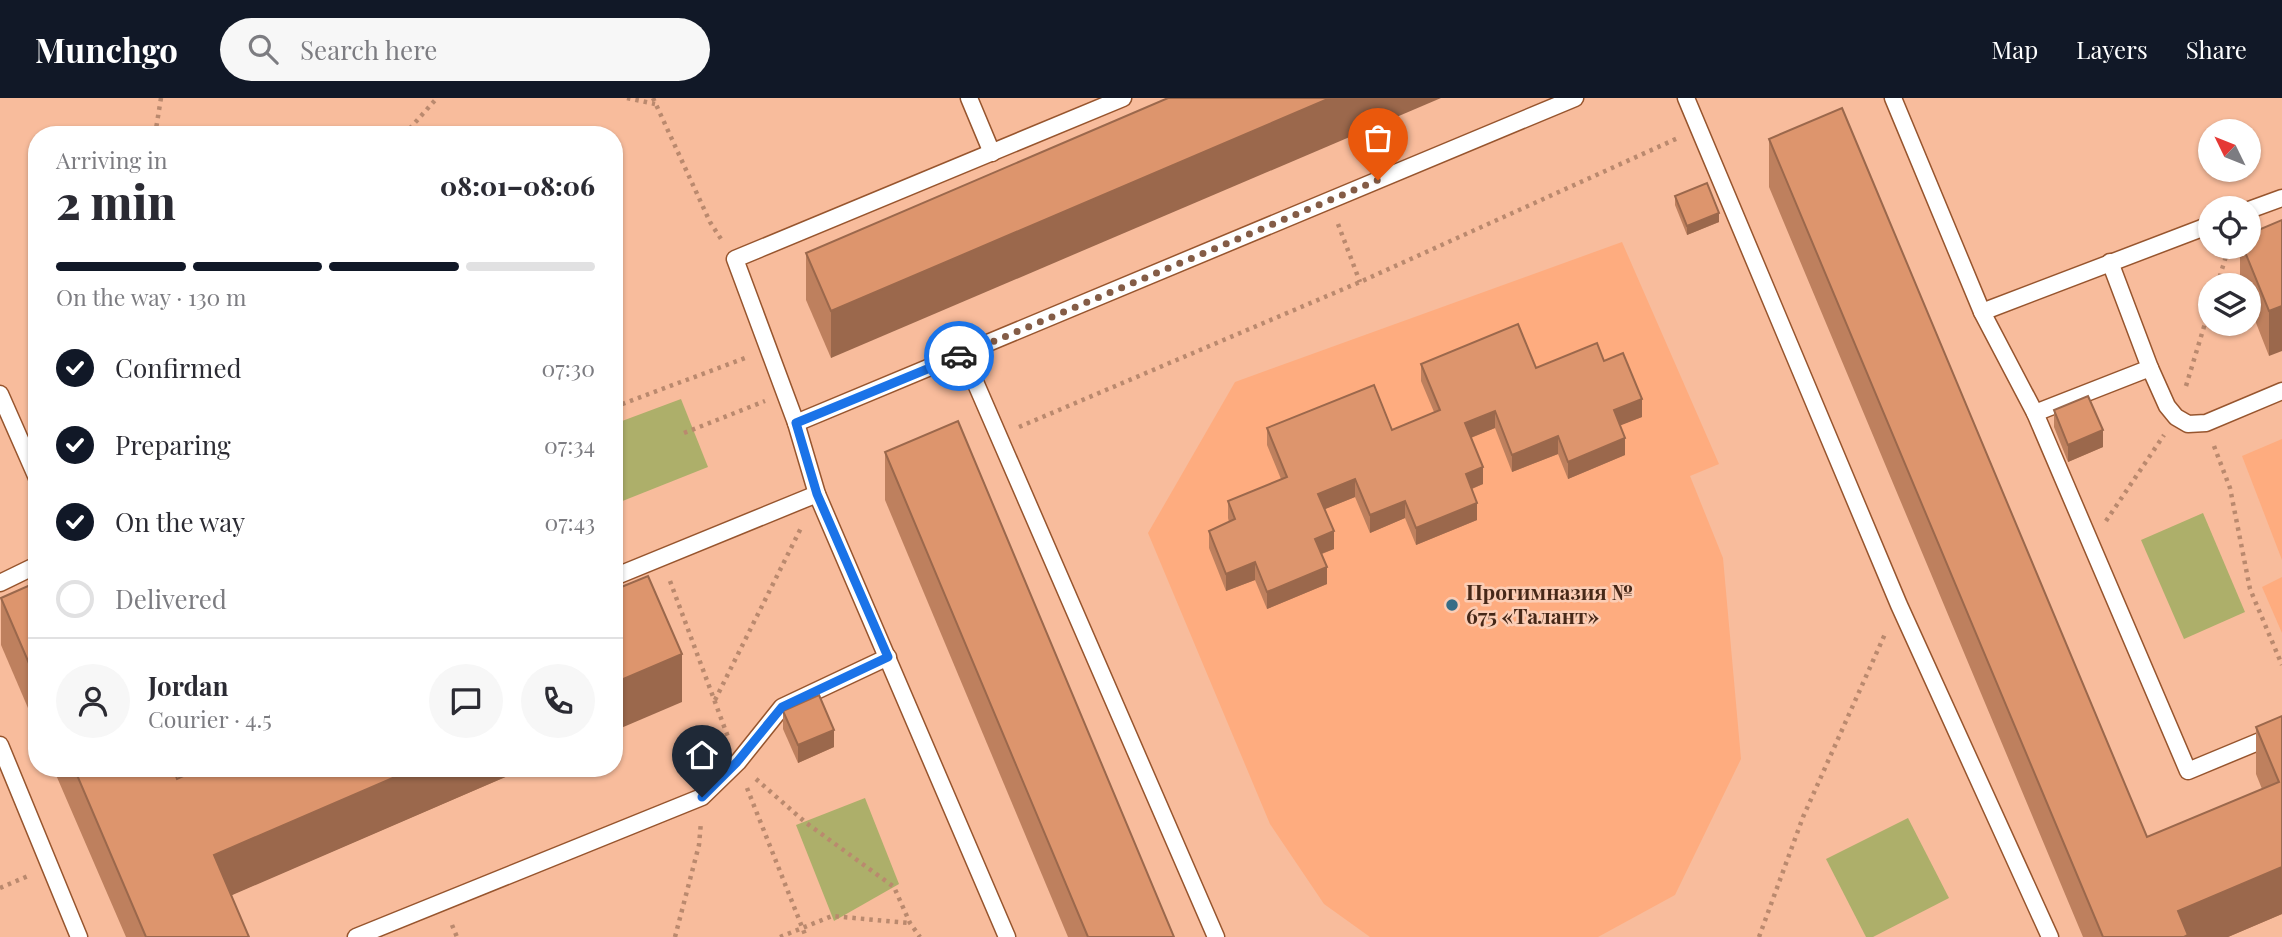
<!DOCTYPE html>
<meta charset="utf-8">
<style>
body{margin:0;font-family:"Playfair Display",serif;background:#f7f7f7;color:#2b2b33;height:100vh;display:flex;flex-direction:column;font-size:26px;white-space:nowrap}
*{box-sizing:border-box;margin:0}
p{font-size:23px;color:#7c7c81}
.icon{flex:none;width:38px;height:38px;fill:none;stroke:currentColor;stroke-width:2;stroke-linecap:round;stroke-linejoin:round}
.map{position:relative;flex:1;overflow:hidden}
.side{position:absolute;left:28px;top:28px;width:595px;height:651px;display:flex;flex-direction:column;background:#fff;border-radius:28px;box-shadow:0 2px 5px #0004}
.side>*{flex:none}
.needle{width:46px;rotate:313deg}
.buttons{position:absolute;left:2198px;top:21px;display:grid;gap:14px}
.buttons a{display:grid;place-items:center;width:63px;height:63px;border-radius:50%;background:#fff;box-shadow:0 2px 5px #0004;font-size:35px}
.pin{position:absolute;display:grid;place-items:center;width:60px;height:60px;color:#fff;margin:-72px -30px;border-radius:50% 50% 50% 0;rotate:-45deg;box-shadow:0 0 7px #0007}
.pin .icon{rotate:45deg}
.courier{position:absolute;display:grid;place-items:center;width:70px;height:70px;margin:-35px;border:5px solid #1a73e8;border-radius:50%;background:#fff;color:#222;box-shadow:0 2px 9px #0007}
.head em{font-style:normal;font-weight:800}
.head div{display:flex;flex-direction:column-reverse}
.head{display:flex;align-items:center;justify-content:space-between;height:119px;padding:0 28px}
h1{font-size:46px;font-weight:800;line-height:52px}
.bar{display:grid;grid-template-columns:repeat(4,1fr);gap:10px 7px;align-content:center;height:84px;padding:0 28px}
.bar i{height:9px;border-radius:5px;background:#e1e1e2}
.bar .on{background:#111827}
.bar p{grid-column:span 4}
.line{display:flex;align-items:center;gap:18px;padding:0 28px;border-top:2px solid #e1e1e2}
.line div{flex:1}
.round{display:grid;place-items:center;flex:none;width:74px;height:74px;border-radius:37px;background:#f7f7f7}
ol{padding:0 28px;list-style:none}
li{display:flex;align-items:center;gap:21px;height:77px}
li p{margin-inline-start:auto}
li .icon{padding:7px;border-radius:50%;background:#111827;color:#fff;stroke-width:4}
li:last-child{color:#7c7c81}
li i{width:38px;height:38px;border:4px solid #e1e1e2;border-radius:50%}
header{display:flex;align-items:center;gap:42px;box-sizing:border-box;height:98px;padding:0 35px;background:#111827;color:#fff}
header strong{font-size:33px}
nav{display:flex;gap:38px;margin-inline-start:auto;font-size:24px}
.search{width:490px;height:63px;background:#f7f7f7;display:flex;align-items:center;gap:18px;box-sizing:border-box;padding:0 24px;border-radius:38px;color:#7c7c81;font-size:26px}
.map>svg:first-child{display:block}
.built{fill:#feac7f}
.green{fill:#adaf6a}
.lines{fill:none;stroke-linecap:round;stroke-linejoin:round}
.service-casing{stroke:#97552e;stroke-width:19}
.path{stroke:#ba896e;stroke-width:4.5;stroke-dasharray:3.5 5;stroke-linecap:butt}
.service{stroke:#fff;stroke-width:16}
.wall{fill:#be805e}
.shaded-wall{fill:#9b684c}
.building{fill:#dd956d;stroke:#9b684c;stroke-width:2}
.done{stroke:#845c46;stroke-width:7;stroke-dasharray:0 12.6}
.route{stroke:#1a73e8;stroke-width:9}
.poi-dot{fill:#346d87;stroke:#fbcdb5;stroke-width:2.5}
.labels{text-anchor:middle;stroke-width:5;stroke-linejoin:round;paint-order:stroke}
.poi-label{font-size:21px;font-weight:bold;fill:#462818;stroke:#fbcdb5;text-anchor:start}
</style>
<header>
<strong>Munchgo</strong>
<div class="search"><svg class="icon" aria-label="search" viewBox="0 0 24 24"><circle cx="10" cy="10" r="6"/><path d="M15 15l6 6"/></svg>Search here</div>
<nav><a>Map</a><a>Layers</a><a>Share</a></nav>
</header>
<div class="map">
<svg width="2282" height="839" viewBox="0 0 2282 839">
<rect width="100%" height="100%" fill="#f8bc9c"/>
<g class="built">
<polygon points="1622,144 1719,366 1690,378 1723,460 1741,661 1675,797 1598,839 1370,839 1324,806 1270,726 1148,435 1235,284"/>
<polygon points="2282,341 2282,462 2242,358"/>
<polygon points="2282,479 2282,535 2262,489"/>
</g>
<g class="green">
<polygon points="681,301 708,369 615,406 614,326"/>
<polygon points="2203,415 2245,514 2184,541 2141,442"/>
<polygon points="865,700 899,786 834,823 796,727"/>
<polygon points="1908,720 1949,800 1873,839 1866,839 1826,761"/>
</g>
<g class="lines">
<defs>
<g id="service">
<polyline points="969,0 992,55"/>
<polyline points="1686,0 1899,507 2050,839"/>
<polyline points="1893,0 1982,214 2210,127"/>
<polyline points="2249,112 2282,100"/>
<polyline points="1982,214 2035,315 2188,673 2282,634"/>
<polyline points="963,256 1216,839"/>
<polyline points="2150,270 2167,308 2176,319 2188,326 2206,325 2282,293"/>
<polyline points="0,296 37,380"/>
<polyline points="2035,315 2150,270 2110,164"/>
<polyline points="796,325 1575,0"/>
<polyline points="614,479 817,396"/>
<polyline points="0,485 37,467"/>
<polyline points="0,647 79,839"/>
<polyline points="356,839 702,699 738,664 782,609 888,559"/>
<polyline points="1007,839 817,396 796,325 735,161 1123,0"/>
</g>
</defs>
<use href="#service" class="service-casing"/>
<g class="path">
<polyline points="627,0 655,6"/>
<polyline points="653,0 710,124 721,141"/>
<polyline points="155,37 161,0"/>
<polyline points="404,37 437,0"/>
<polyline points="1338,126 1360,184"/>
<polyline points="2217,187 2229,149"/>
<polyline points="2186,288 2210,209"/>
<polyline points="614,309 748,259"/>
<polyline points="1019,329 1360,184 1678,40"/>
<polyline points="684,335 765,303"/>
<polyline points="2214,348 2230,390 2250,491 2282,567"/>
<polyline points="2106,423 2164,337"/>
<polyline points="670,483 728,639"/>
<polyline points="715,602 802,428"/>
<polyline points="756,681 805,724 894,789 910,825 920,839"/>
<polyline points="747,690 806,839"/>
<polyline points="0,790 28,778"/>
<polyline points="452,827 457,839"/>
<polyline points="675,839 699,747 701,724"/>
<polyline points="780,839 832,818 909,825"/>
<polyline points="1759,839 1803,719 1885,536"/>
</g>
<use href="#service" class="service"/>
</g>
<g class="wall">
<polygon points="1168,0 831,260 806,202 806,155"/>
<polygon points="1769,41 2147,739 2262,691 2256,676 2256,629 2282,618 2282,816 2228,839 2083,839 1769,89"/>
<polygon points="1675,98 1719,124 1687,137 1675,107"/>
<polygon points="2282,122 2269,258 2249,207 2249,187 2241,187 2240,184 2240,149 2249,149"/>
<polygon points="1604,263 1642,319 1620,327 1625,357 1568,381 1558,356 1512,374 1495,330 1471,340 1483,386 1472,391 1477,422 1416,447 1405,420 1370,435 1355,399 1325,411 1334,451 1322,456 1327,486 1267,511 1255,482 1226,493 1209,450 1209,433 1229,424 1228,420 1228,403 1281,381 1267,347 1267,330 1392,332 1434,314 1421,283 1421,266 1536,270"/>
<polygon points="2054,312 2103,349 2068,364 2054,329"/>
<polygon points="885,354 1174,839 1068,839 885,402"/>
<polygon points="37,484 37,631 1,547 1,500"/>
<polygon points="783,613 834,649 798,665 783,631"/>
<polygon points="53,670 173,670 177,681 201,670 526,670 231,797 249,839 126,839"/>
</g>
<g class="shaded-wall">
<polygon points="1330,0 1441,0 831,260 831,213"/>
<polygon points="1719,115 1719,124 1687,137 1687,128"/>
<polygon points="2282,208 2282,253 2269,258 2269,213"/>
<polygon points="1642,301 1642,319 1614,330 1614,312"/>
<polygon points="1495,313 1495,330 1465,342 1465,325"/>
<polygon points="2103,332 2103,349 2068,364 2068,347"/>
<polygon points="1558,338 1558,356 1512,374 1512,357"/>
<polygon points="1625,340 1625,357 1568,381 1568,364"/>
<polygon points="1483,369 1483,386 1466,393 1466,376"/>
<polygon points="1355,381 1355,399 1318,414 1318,396"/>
<polygon points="1405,403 1405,420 1370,435 1370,417"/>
<polygon points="1477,405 1477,422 1416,447 1416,430"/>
<polygon points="1334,433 1334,451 1315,458 1315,441"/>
<polygon points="1255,464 1255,482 1226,493 1226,476"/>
<polygon points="1327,469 1327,486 1267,511 1267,494"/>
<polygon points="682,556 682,604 614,633 614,585"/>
<polygon points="834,632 834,649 798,665 798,647"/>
<polygon points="416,670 526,670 214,805 214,757"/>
<polygon points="2282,769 2282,816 2228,839 2178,839 2178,813"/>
</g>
<g class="building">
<polygon points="1168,0 1330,0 831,213 806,155"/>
<polygon points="1842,10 2147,739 2279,684 2256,629 2282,618 2282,769 2178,813 2188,837 2184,839 2103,839 1769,41"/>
<polygon points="1707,85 1719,115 1687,128 1675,98"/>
<polygon points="2282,122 2282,208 2269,213 2243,149 2249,149 2249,136"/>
<polygon points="1518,226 1536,270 1597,245 1604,263 1623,255 1642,301 1614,312 1625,340 1568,364 1558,338 1512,357 1495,313 1465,325 1483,369 1466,376 1477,405 1416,430 1405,403 1370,417 1355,381 1318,396 1334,433 1315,441 1327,469 1267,494 1255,464 1226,476 1209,433 1235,421 1228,403 1287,379 1267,330 1374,287 1392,332 1440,312 1421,266"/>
<polygon points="2088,298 2103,332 2068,347 2054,312"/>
<polygon points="958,323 1174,839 1088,839 885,354"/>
<polygon points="648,478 682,556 614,585 614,492"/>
<polygon points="37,484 37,584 1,500"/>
<polygon points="819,597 834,632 798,647 783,613"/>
<polygon points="74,670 173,670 177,681 201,670 416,670 214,757 249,839 146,839"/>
</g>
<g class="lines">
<polyline class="done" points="959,258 1378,82"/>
<polyline class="route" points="702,699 737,664 782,609 888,559 817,396 796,325 959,258"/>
</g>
<circle class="poi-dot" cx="1452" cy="507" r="7"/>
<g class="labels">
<g class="poi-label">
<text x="1466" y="502">Прогимназия №<tspan x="1466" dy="24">675 «Талант»</tspan></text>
</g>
</g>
</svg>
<div class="buttons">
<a><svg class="needle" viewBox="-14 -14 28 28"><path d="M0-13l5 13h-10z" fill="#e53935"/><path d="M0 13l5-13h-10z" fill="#7c7c81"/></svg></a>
<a><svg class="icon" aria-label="locate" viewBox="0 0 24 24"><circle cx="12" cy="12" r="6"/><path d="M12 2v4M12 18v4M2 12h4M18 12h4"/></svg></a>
<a><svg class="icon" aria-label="layers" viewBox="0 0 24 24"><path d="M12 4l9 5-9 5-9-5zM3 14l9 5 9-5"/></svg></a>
</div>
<div class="pin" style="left:1378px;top:82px;background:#ea580c"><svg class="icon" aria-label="bag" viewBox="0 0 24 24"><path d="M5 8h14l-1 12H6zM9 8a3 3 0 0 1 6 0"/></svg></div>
<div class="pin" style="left:702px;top:699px;background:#1f2937"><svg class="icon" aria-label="home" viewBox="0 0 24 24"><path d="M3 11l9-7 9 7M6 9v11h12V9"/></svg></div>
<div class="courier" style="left:959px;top:258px"><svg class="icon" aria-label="car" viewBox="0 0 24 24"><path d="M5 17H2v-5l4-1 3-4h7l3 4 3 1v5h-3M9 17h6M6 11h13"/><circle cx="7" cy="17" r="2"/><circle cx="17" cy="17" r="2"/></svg></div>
<section class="side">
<div class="head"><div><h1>2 min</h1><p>Arriving in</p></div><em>08:01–08:06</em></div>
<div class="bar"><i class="on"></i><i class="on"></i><i class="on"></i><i></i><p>On the way · 130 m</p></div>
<ol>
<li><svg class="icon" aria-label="check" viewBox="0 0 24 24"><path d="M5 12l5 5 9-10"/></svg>Confirmed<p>07:30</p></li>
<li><svg class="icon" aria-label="check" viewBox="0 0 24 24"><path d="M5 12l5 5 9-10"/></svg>Preparing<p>07:34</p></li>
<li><svg class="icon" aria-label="check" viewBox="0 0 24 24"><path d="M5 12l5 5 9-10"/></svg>On the way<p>07:43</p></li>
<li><i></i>Delivered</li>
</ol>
<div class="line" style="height:126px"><a class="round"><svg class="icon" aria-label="person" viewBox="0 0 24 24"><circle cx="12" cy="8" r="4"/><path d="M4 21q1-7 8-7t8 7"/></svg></a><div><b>Jordan</b><p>Courier · 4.5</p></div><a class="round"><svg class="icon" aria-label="chat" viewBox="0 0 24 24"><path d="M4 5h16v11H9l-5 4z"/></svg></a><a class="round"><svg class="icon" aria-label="phone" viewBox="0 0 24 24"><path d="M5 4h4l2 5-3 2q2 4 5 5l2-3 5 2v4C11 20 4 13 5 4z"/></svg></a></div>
</section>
</div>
